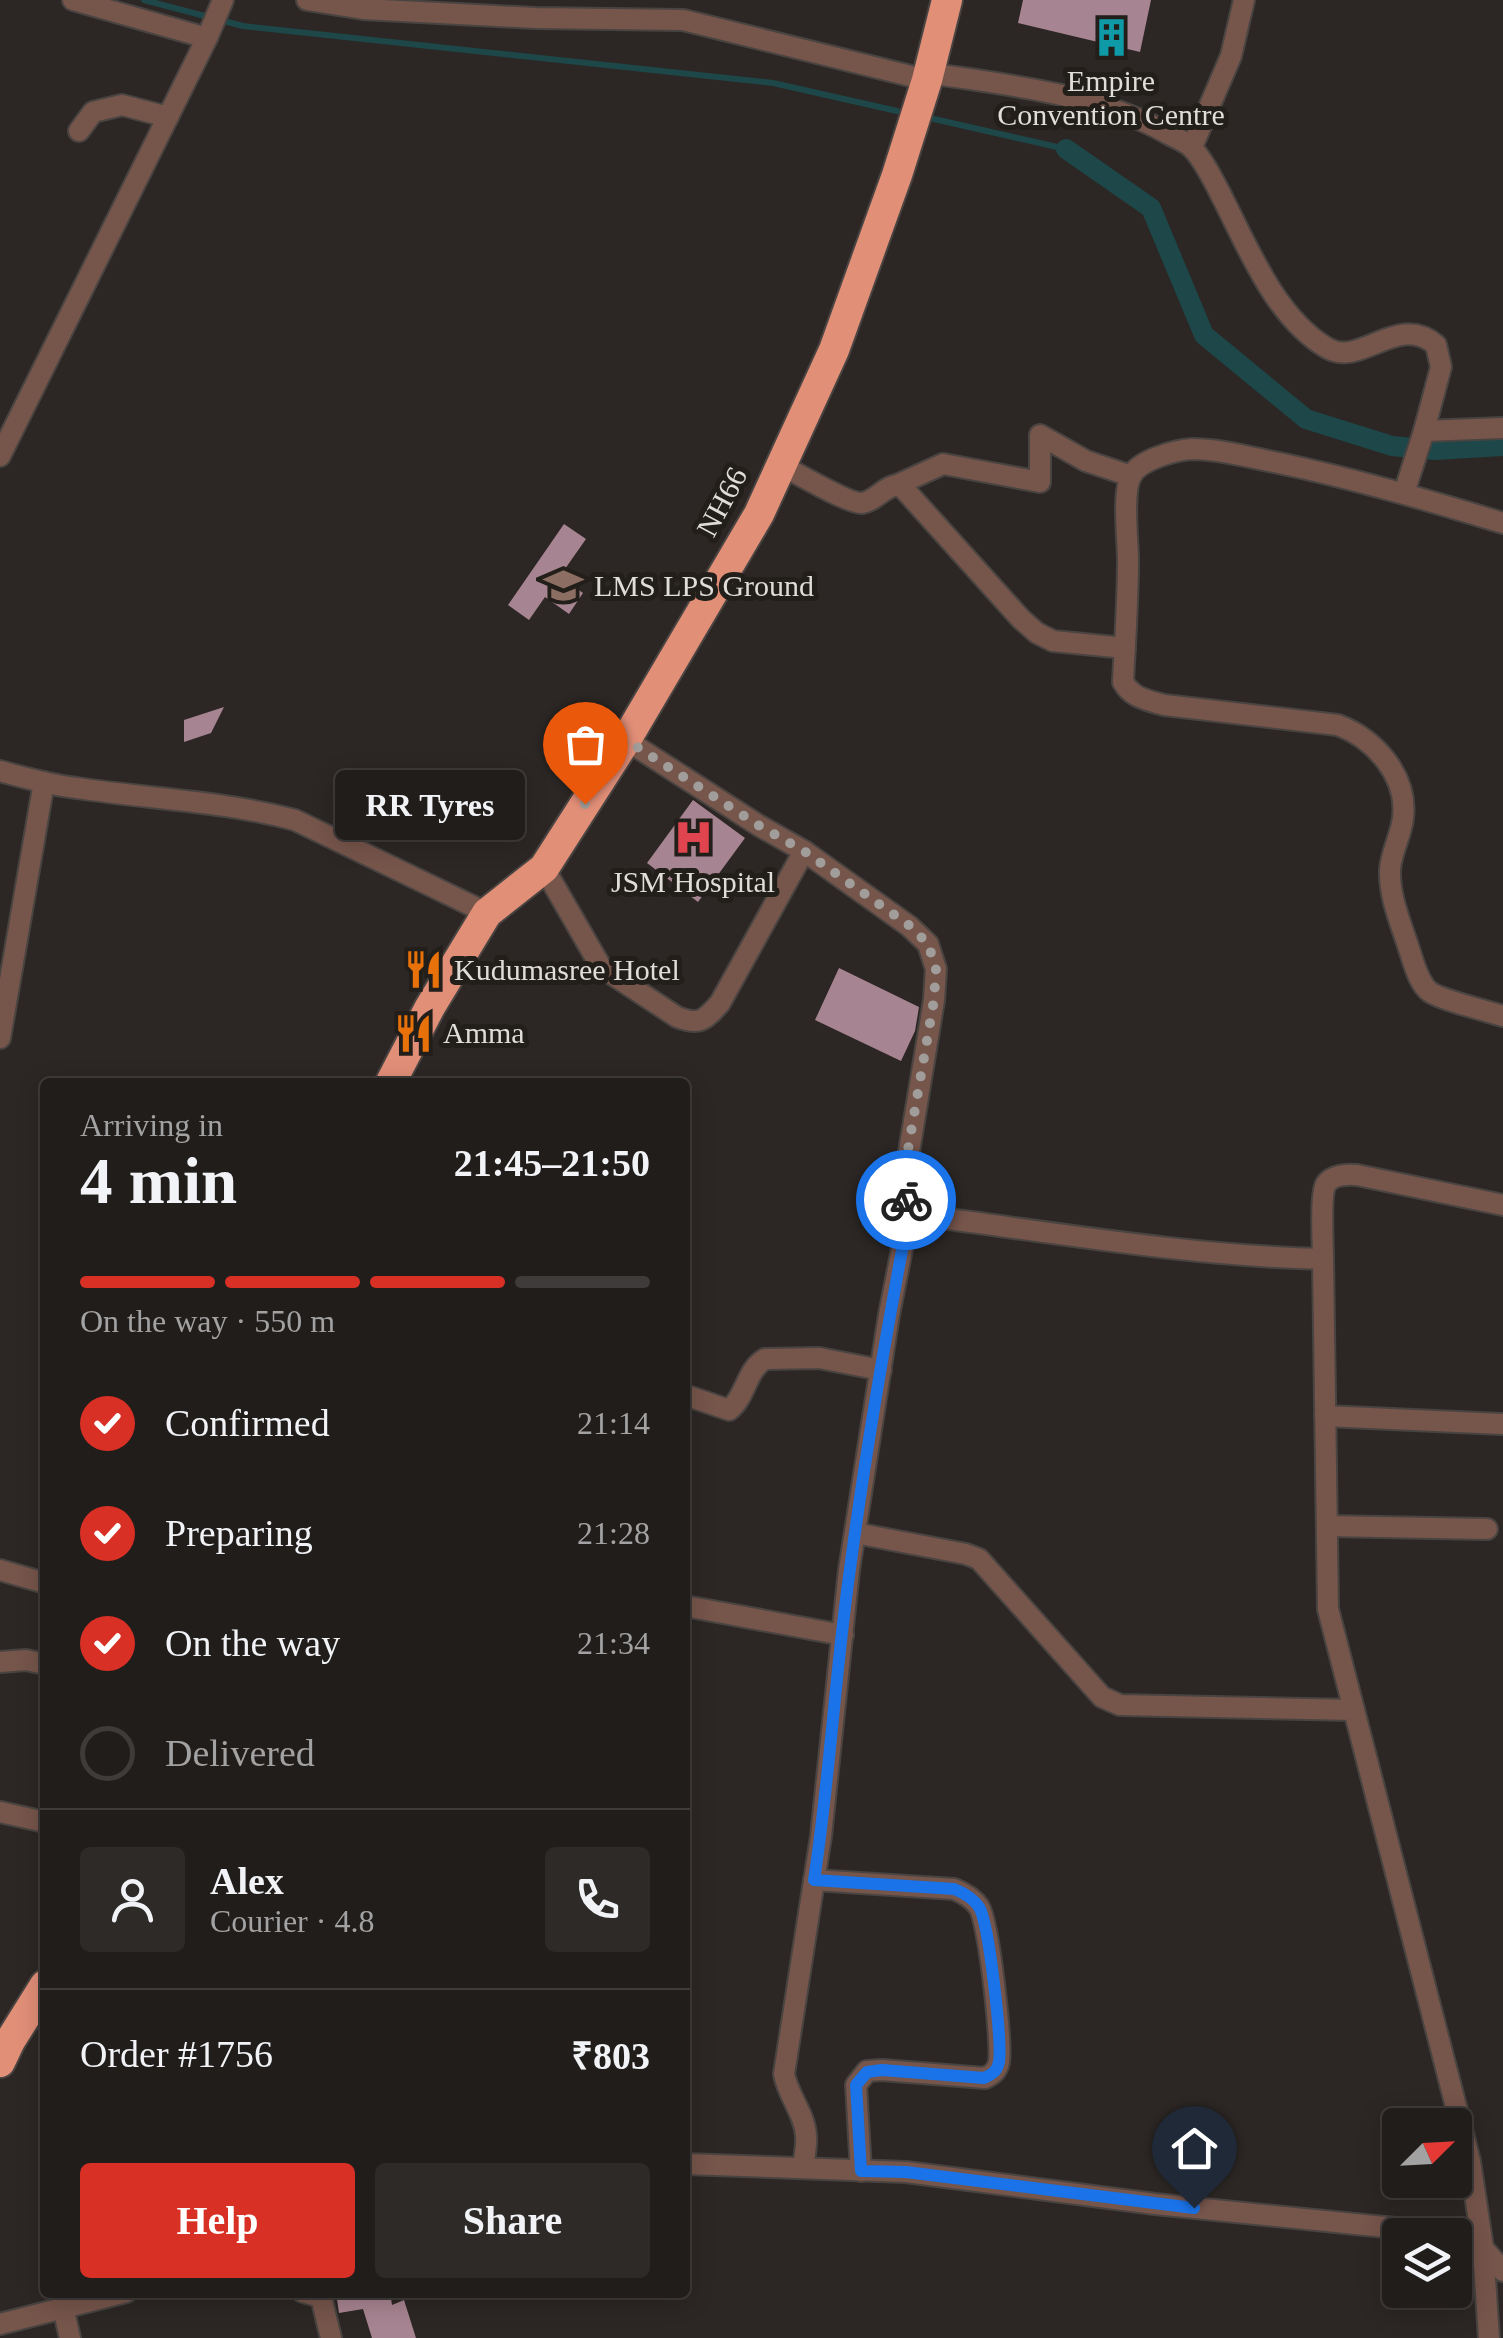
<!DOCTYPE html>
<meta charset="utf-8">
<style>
body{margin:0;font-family:"Times New Roman",serif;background:#2d2a28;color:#f1f3f6;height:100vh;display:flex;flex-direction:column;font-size:38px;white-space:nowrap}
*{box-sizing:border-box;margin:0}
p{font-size:32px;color:#a2a2a3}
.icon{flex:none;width:55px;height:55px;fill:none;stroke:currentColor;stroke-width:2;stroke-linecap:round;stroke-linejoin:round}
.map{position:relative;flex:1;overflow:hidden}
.side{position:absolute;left:40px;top:1078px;width:650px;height:1220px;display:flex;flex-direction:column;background:#211d1b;border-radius:10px;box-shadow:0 5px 25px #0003,0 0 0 2px #3e3b3a}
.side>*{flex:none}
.needle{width:65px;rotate:66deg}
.fabs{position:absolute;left:1382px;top:2108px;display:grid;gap:20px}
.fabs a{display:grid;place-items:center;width:90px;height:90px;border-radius:10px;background:#211d1b;box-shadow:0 5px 25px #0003,0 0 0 2px #3e3b3a;font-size:50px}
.pin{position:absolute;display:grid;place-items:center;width:85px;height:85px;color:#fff;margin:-102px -42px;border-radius:50% 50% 50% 0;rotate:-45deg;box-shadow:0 0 10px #0007}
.pin .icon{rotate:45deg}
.courier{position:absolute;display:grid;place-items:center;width:100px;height:100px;margin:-50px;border:8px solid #1a73e8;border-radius:50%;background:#fff;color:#222;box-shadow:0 2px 12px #0007}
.bubble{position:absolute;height:70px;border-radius:10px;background:#211d1b;box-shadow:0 5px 25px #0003,0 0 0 2px #3e3b3a;font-size:32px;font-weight:700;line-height:70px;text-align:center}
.head em{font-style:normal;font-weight:700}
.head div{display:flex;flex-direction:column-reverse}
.head{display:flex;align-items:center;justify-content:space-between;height:170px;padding:0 40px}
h1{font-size:65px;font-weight:700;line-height:75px}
.bar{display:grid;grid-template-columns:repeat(4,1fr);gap:15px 10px;align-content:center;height:120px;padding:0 40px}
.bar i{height:12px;border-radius:8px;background:#3e3b3a}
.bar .on{background:#d93025}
.bar p{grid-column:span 4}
.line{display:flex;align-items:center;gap:25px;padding:0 40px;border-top:2px solid #3e3b3a}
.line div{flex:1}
.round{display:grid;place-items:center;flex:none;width:105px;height:105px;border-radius:10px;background:#2d2a28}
ol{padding:0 40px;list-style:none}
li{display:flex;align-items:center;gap:30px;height:110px}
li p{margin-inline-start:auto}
li .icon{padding:10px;border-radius:50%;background:#d93025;color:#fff;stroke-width:4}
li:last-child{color:#a2a2a3}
li i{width:55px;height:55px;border:5px solid #3e3b3a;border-radius:50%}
.primary-button{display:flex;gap:20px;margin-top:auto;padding:20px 40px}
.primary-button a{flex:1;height:115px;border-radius:10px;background:#d93025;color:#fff;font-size:40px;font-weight:700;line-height:115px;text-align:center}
.primary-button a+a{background:#2d2a28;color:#f1f3f6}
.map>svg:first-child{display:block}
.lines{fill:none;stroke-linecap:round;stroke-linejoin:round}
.stream{stroke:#1d4749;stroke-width:6}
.canal{stroke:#1d4749;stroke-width:20}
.building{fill:#a78491}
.minor-casing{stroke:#494441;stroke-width:24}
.highway-casing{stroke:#494441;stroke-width:34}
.minor{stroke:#76554b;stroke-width:20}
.highway{stroke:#e28f78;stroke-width:30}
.done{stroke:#a09d9a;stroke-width:10;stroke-dasharray:0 18}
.route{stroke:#1a73e8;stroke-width:12}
.labels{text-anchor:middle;stroke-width:10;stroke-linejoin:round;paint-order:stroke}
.poi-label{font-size:30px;fill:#dfdcd9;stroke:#221e1a;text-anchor:start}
.street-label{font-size:30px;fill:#dfdcd9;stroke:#221e1a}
</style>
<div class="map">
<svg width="1503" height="2338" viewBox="0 0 1503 2338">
<rect width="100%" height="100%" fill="#2c2724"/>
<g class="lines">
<g class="stream">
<polyline points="144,0 243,26 773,83 897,111"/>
<polyline points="934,119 1066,149"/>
</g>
<polyline class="canal" points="1066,149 1151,208 1204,335 1306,419 1392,446 1435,450 1503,446"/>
</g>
<g class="building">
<polygon points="1023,0 1151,0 1140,52 1018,23"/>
<polygon points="564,524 586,539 560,576 583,593 569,614 545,597 529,620 508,605"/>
<polygon points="224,707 211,733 184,742 184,720"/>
<polygon points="693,800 745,838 698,902 647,863"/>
<polygon points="839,968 919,1007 915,1031 901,1061 815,1020"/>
<polygon points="336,2292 390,2292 392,2305 404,2300 416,2338 372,2338 363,2309 339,2313"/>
</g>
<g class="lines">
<defs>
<g id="minor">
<polyline points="73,0 207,38"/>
<polyline points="307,0 363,9 536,18 683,20 927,80"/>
<path d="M928 73C1007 85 1094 93 1165 132 1173 137 1185 141 1191 147 1203 158 1216 185 1223 199 1249 250 1276 318 1327 348 1361 368 1397 312 1436 345L1441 367 1424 431 1404 493"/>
<polyline points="79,131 93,112 122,105 168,117"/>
<polyline points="1192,147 1231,56 1244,0"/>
<polyline points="1424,431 1503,428"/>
<polyline points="0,456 207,38 223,0"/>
<path d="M781 465C796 473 849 504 862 503 876 501 883 487 897 485L904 489 1021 619 1037 633 1053 641 1125 648"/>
<polyline points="897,485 943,464 1040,482 1040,435 1086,461 1131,476"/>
<path d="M1503 523C1427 500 1352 478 1274 462 1247 457 1220 449 1192 449 1175 450 1139 460 1131 476 1122 493 1128 540 1128 560 1128 601 1125 642 1123 682 1132 698 1147 700 1164 705L1338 725C1375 739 1408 776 1403 818 1401 836 1391 852 1390 870 1389 898 1402 926 1410 952 1414 964 1419 984 1430 992 1441 1000 1488 1011 1503 1016"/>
<path d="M626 740 758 825 804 851 909 926 928 944 936 969 934 1000 903 1188C909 1210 911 1211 934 1217 1063 1234 1193 1256 1323 1259 1323 1245 1320 1194 1326 1184 1332 1175 1347 1174 1357 1175L1503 1205"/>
<path d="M0 771C25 778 51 785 77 788 150 799 223 801 295 820L487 913"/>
<path d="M544 868 601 967 677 1017C700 1026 705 1020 720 1003L804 851"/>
<polyline points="0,1038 44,782"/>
<polyline points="1323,1259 1328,1609 1470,2161 1483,2248 1489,2338"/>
<path d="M685 1395 729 1410C746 1397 746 1370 765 1359L819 1358 881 1370"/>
<polyline points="1325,1416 1502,1424"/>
<polyline points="1327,1526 1487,1529"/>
<polyline points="855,1533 966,1554 979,1559 1102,1697 1120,1705 1354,1710"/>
<polyline points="0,1570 45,1583"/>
<polyline points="685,1606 843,1635"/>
<polyline points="0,1662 26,1660 45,1664"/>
<polyline points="0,1812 45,1822"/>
<path d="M814 1880 954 1889C964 1893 973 1898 979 1907 989 1923 1002 2042 999 2062 997 2071 993 2074 985 2078L882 2070 867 2071 856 2085 861 2171"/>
<polyline points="685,2164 906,2172 1155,2204 1465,2235 1483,2248 1503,2271"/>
<path d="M803 2168C804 2158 807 2146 806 2136 805 2114 788 2096 784 2074L821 1836 849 1570 889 1315 910 1208"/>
<polyline points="303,2292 321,2297 331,2338"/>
<polyline points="63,2307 70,2338"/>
<polyline points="0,2324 126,2292"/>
</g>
<g id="highway">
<polyline points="391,1082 430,1007 487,913 544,868 626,740 759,514 834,350 897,175 927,80 947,0"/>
<polyline points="0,2062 10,2041 45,1985"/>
</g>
</defs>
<use href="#minor" class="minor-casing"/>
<use href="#highway" class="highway-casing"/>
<use href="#minor" class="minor"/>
<use href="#highway" class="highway"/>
</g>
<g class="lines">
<polyline class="done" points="585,804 626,740 758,825 804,851 910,926 928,944 936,968 934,1000 906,1161 903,1188 906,1200"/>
<path class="route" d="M906 1200 910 1208C887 1328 866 1448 850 1569 835 1673 830 1777 814 1880L954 1889C964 1893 973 1898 979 1907 989 1923 1002 2041 999 2062 997 2071 993 2074 984 2078L882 2070 867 2072 856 2085 861 2171 906 2172 1194 2208"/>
</g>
<defs>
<symbol id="building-bare" viewBox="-9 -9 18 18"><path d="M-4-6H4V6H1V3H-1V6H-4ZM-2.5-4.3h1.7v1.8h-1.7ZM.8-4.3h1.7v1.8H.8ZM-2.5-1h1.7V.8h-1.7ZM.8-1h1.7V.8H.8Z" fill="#0f9aa8" stroke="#221e1a" stroke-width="2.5" paint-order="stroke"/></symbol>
<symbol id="school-bare" viewBox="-9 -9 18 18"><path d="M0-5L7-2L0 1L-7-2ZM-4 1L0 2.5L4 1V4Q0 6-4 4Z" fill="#8d6e63" stroke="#221e1a" stroke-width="2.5" paint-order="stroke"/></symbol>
<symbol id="hospital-bare" viewBox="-9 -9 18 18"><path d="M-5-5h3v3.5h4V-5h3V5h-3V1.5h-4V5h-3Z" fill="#e0444e" stroke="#221e1a" stroke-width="2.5" paint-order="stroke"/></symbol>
<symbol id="restaurant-bare" viewBox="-9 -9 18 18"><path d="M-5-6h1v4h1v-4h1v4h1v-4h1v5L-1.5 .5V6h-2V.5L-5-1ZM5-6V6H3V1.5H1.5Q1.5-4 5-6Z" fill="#e8710a" stroke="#221e1a" stroke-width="2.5" paint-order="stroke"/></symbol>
</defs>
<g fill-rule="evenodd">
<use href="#building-bare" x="1084" y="10" width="55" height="55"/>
<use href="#school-bare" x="536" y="558" width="55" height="55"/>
<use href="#hospital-bare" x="666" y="810" width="55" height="55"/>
<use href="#restaurant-bare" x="396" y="942" width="55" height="55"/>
<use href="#restaurant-bare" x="386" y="1006" width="55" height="55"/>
</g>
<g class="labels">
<g class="poi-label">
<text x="1111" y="91" text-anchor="middle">Empire<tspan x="1111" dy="34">Convention Centre</tspan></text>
<text x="594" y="596">LMS LPS Ground</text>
<text x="693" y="892" text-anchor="middle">JSM Hospital</text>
<text x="454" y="980">Kudumasree Hotel</text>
<text x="443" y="1043">Amma</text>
</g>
<g class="street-label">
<text transform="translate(722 502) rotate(-62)" y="10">NH66</text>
</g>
</g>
</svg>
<div class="fabs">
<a><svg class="needle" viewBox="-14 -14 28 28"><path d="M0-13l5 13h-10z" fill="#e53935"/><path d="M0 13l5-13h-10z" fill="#a2a2a3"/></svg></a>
<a><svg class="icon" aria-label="layers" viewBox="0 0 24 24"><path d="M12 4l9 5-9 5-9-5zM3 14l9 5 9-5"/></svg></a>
</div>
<div class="pin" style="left:585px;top:804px;background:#ea580c"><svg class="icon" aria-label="bag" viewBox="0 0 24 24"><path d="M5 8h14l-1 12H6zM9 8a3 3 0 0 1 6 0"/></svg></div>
<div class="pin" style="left:1194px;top:2208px;background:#1f2937"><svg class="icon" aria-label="home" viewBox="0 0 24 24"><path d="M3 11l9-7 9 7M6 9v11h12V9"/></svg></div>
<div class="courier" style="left:906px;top:1200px"><svg class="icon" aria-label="bike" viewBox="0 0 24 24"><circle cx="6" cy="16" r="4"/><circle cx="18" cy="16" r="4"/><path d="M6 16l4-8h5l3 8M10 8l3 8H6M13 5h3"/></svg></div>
<div class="bubble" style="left:335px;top:770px;width:190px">RR Tyres</div>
<section class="side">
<div class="head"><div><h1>4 min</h1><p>Arriving in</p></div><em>21:45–21:50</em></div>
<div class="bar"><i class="on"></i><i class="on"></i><i class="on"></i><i></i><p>On the way · 550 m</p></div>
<ol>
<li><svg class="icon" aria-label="check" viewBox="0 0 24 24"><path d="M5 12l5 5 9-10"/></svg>Confirmed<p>21:14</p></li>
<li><svg class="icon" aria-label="check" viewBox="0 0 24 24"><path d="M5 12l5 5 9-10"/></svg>Preparing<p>21:28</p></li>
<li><svg class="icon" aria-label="check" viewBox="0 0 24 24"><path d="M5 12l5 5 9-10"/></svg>On the way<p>21:34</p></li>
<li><i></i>Delivered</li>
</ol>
<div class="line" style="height:180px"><a class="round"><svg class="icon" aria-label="person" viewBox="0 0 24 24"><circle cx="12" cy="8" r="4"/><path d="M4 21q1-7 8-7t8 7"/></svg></a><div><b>Alex</b><p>Courier · 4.8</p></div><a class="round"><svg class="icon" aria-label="phone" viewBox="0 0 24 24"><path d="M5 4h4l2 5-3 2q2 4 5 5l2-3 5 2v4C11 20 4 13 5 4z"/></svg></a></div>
<div class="line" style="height:130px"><div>Order #1756</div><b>₹803</b></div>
<div class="primary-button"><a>Help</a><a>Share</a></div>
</section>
</div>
